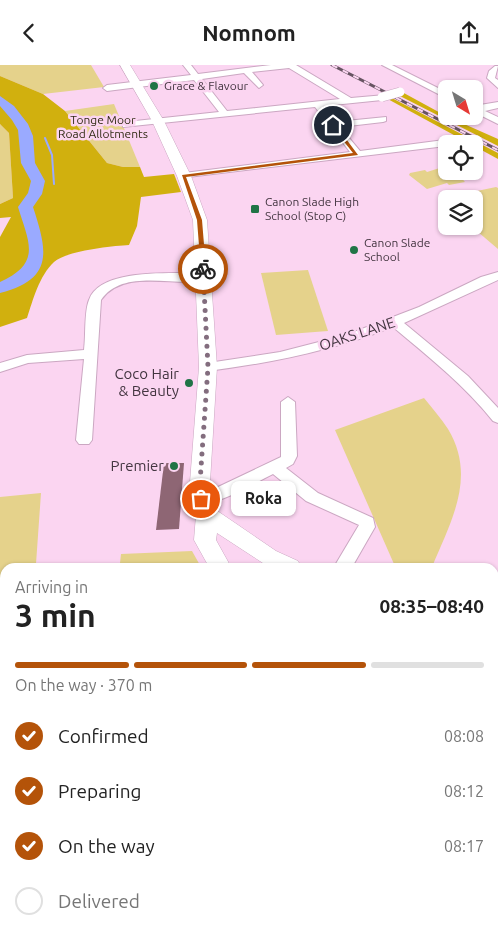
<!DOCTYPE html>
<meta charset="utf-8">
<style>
body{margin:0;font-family:Ubuntu,sans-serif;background:#f6f6f6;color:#222;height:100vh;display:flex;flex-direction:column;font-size:19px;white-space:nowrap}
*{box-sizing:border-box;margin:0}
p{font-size:16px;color:#767676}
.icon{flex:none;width:28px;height:28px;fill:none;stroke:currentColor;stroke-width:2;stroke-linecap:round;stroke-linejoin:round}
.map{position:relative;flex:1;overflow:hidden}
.panel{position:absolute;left:0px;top:498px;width:499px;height:376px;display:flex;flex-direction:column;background:#fff;border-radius:15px 15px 0 0;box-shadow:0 1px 4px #0004}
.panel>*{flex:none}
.needle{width:32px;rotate:142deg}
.buttons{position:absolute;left:438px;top:15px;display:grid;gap:10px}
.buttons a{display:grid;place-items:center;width:45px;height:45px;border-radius:8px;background:#fff;box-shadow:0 1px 4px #0004;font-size:25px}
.pin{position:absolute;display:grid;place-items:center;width:42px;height:42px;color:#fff;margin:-21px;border:2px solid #fff;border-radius:50%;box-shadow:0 1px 5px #0007}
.courier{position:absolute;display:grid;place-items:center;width:50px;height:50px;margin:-25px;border:4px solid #b45309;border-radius:50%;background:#fff;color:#222;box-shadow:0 1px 6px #0007}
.bubble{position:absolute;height:35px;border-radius:8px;background:#fff;box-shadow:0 1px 4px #0004;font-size:16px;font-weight:700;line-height:35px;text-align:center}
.summary em{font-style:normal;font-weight:700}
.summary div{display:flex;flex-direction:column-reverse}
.summary{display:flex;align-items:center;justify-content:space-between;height:85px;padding:0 15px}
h1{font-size:32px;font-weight:700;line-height:38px}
.bar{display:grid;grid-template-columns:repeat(4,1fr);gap:8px 5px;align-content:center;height:60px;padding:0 15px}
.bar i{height:6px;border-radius:4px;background:#e0e0e0}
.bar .active{background:#b45309}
.bar p{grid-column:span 4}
ol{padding:0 15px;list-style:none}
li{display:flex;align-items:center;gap:15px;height:55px}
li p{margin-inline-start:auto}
li .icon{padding:5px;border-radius:50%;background:#b45309;color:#fff;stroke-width:4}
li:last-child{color:#767676}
li i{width:28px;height:28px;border:2px solid #e0e0e0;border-radius:50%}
header{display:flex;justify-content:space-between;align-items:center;height:65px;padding:0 15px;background:#fff;font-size:22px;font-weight:700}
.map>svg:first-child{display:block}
.green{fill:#e5d28b}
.forest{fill:#d1b00e}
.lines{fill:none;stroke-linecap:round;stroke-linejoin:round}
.stream{stroke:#9aaaff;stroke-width:2}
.river{fill:#9aaaff;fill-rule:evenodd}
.building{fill:#8e6674}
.minor-casing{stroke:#cba7c2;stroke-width:2}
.major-casing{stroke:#cba7c2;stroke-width:1}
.minor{fill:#fff;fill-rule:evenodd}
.major{fill:#fff;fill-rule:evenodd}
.rail-casing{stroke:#675462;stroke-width:3}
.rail{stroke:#fbd5f1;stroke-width:2;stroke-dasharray:6;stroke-linecap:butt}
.minor-bridge-casing{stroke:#cba7c2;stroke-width:10;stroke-linecap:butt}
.minor-bridge{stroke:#fff;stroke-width:9}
.route{fill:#b45309}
.done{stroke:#836d7e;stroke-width:5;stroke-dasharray:0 9}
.poi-dot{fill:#207446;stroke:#fbd5f1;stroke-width:2}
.labels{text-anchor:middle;stroke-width:5;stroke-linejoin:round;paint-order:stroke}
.far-poi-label{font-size:12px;fill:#433540;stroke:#fbd5f1;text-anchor:start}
.far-park-label{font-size:12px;fill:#322c16;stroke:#fbd5f1}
.street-label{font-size:15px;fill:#433540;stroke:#fbd5f1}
.poi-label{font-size:15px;fill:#433540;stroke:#fbd5f1;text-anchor:end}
</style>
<header><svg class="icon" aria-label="back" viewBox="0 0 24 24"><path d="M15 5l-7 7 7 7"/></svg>Nomnom<svg class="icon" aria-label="share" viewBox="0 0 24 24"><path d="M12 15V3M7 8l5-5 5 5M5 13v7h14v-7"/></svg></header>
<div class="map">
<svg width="498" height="873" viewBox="0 0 498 873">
<rect width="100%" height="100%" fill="#fbd5f1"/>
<g class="green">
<polygon points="0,0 91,0 104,22 43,29 0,11"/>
<polygon points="114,39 140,102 123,102 107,98 65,46"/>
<polygon points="0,59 9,68 13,133 0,139"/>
<polygon points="446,101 446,106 455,106 465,117 449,120 447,118 427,124 409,110 410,108 425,105 427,107"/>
<polygon points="496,122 498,123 498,184 471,161 474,161 474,134 446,134 446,140 439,134"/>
<polygon points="308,205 328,266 276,270 261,208"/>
<path d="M424 333C432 343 441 353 448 364 477 412 451 456 432 502L419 501 402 502 394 499 335 365Z"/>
<polygon points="41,428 36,499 120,498 121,489 192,486 201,502 5,502 5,869 210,869 209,873 0,873 0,432"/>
<polygon points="494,742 498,742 498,861 494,864"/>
<polygon points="294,869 400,869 401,873 290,873"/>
</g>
<g class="forest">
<path d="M0 11 43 29 65 46 107 98 123 102H140L144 112 174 109 181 127 141 132 137 161 129 180C111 181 66 186 54 197 39 211 33 235 27 253L0 262V172L11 152 0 153V139L13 133 9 68 0 59Z"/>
<polygon points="402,27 446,51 498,74 498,81 396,29"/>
<polygon points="388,31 498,88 498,94 384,32"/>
<polygon points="496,686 498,686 498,742 494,742 494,688"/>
<polygon points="498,861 498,873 401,873 400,869 484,870 494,869 494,864"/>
</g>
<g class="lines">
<polyline class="stream" points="45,73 52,90 54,119"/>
<g class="river">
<path d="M0 31 14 41 28 59 33 71 35 98 45 116 42 129 33 142C47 185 55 214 0 228V217C42 198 29 178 18 142L28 128 31 116 21 98 18 65 12 55 0 41Z"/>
<polygon points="494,707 498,709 498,740 494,738"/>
<polygon points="5,745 5,775 0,777 0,747"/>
</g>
</g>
<polygon class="building" points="164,398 184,398 179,464 156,465"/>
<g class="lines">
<defs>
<g id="minor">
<path d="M183 0H191L198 9 271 0H296L351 33 385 30V34L382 35 323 41 336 57 386 52V56L383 57 340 62 360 86 452 74 457 77 446 79V81L180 113 179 111 184 108 350 87 315 42 123 62V58L126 57 219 47 194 15 107 26 103 23 107 20 191 10ZM289 3 340 34 227 46 202 14 244 8 259 23 263 20 252 7Z"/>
<polygon points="382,0 392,0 446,27 446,33"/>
<polygon points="495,1 498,1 495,13 498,15 498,23 487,13 489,6"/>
<polygon points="498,37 498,43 485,46 498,52 498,59 474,47 474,41"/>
<path d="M498 207V215L404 258 468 311 498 343V358L493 356C464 320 429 292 393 262 334 285 271 298 208 306L201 302 208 298 280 287 346 270 419 242 481 212Z"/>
<path d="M204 208 210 212 208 215C176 223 124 202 101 235L92 375 89 379H79L76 375 84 294 28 298 0 307V298L27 290 84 285C86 271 84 247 89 235 100 202 176 209 204 208Z"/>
<path d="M288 332 295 337 297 391 293 399 286 403 318 428 373 453 375 462 352 502H334L359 460 306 436 273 409C256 417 213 444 195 438L193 434 195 430 218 422 281 392V337Z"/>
<polygon points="498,509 498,535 494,536 494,510"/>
</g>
<g id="major">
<polygon points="120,0 130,0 164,56 191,111 207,155 217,302 210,417 212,434 216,445 276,486 298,496 301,502 269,502 217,468 216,475 231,502 209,502 194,475 196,450 190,434 190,417 199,302 193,155 177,111 152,56"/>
<polygon points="494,573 498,574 498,596 494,595"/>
<polygon points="216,869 248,869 247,873 215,873"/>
</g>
</defs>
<use href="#minor" class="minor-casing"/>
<use href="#major" class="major-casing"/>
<use href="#minor" class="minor"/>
<use href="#major" class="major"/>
<defs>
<polyline id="rail" points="332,0 498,85"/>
</defs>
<use href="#rail" class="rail-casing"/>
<use href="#rail" class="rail"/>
<defs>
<polyline id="minor-bridge" points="382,32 400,27"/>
</defs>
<use href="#minor-bridge" class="minor-bridge-casing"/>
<use href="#minor-bridge" class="minor-bridge"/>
</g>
<polygon class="route" points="335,59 358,90 186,112 202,155 206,204 201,206 197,155 182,110 353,88 331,60"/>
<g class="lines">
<polyline class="done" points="201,434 200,417 208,302 203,204"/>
</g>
<g class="poi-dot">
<circle cx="154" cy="21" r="5"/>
<rect x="250" y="139" width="10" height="10" rx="2.5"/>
<circle cx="354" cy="185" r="5"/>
<circle cx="189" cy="318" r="5"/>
<circle cx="174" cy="401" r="5"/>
</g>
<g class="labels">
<g class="far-poi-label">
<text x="164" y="25">Grace &amp; Flavour</text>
<text x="265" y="141">Canon Slade High<tspan x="265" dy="14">School (Stop C)</tspan></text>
<text x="364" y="182">Canon Slade<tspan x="364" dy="14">School</tspan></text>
</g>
<g class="far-park-label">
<text x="103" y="59">Tonge Moor<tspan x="103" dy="14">Road Allotments</tspan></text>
</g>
<g class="street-label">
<text transform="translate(357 269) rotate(-18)" y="5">OAKS LANE</text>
</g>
<g class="poi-label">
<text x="179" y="314">Coco Hair<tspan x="179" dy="17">&amp; Beauty</tspan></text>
<text x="164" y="406">Premier</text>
</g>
</g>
</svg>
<div class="buttons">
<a><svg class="needle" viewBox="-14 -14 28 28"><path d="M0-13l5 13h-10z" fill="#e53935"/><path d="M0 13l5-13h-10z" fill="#767676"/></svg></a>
<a><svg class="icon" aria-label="locate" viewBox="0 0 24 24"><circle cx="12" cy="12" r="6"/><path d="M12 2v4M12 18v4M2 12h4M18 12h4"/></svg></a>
<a><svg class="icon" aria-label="layers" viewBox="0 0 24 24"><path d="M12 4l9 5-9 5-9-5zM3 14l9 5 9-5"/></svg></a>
</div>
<div class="pin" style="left:201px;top:434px;background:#ea580c"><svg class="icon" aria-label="bag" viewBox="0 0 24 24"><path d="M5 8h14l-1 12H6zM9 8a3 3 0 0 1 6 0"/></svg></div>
<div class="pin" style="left:333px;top:60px;background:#1f2937"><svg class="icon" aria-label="home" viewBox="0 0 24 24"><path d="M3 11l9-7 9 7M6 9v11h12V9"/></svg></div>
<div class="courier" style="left:203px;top:204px"><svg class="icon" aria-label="bike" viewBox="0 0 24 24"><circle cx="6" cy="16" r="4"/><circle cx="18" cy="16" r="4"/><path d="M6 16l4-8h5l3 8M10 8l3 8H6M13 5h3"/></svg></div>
<div class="bubble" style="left:231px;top:416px;width:65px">Roka</div>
<section class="panel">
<div class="summary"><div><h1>3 min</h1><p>Arriving in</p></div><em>08:35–08:40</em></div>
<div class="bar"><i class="active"></i><i class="active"></i><i class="active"></i><i></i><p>On the way · 370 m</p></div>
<ol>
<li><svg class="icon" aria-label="check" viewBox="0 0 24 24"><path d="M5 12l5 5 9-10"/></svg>Confirmed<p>08:08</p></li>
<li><svg class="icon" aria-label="check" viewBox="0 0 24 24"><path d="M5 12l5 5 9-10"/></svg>Preparing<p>08:12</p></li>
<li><svg class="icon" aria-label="check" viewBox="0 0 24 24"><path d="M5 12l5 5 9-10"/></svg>On the way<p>08:17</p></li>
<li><i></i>Delivered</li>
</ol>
</section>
</div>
